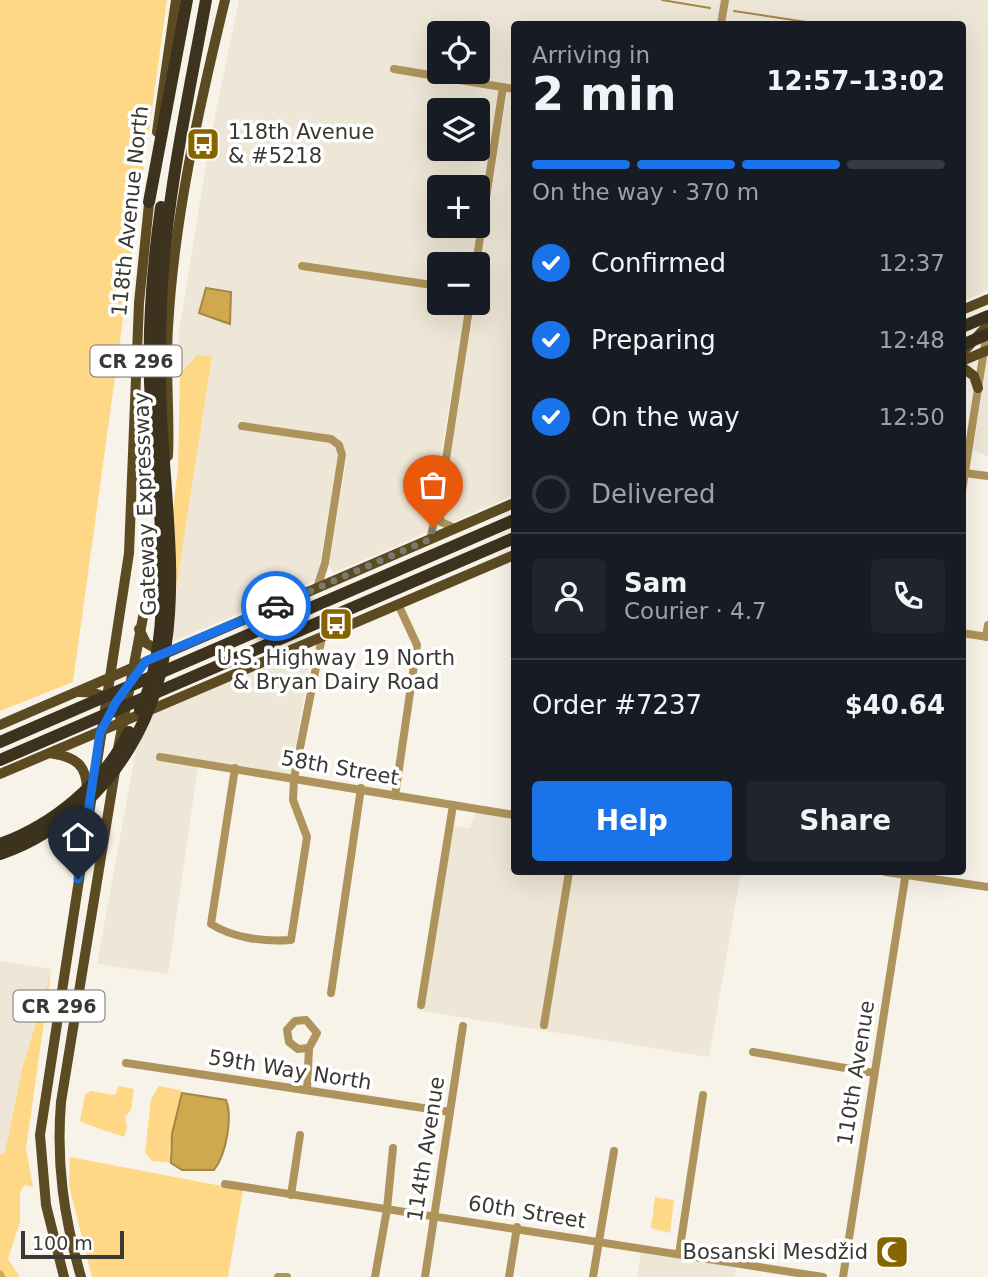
<!DOCTYPE html>
<meta charset="utf-8">
<style>
body{margin:0;font-family:"DejaVu Sans",sans-serif;background:#20242c;color:#f1f3f6;height:100vh;display:flex;flex-direction:column;font-size:26px;white-space:nowrap}
*{box-sizing:border-box;margin:0}
p{font-size:23px;color:#9ea1a6}
.icon{flex:none;width:38px;height:38px;fill:none;stroke:currentColor;stroke-width:2;stroke-linecap:round;stroke-linejoin:round}
.map{position:relative;flex:1;overflow:hidden}
.side{position:absolute;left:511px;top:21px;width:455px;height:854px;display:flex;flex-direction:column;background:#171b24;border-radius:7px;box-shadow:0 7px 28px #0002}
.side>*{flex:none}
.fabs{position:absolute;left:427px;top:21px;display:grid;gap:14px}
.fabs a{display:grid;place-items:center;width:63px;height:63px;border-radius:7px;background:#171b24;box-shadow:0 7px 28px #0002;font-size:35px}
.scale{position:absolute;left:21px;bottom:18px;width:103px;box-sizing:border-box;padding-left:7px;border:4px solid #393834;border-top:0;font-size:19px;line-height:24px;white-space:nowrap;color:#393834;-webkit-text-stroke:5px #fff;paint-order:stroke}
.pin{position:absolute;display:grid;place-items:center;width:60px;height:60px;color:#fff;margin:-72px -30px;border-radius:50% 50% 50% 0;rotate:-45deg;box-shadow:0 0 7px #0007}
.pin .icon{rotate:45deg}
.courier{position:absolute;display:grid;place-items:center;width:70px;height:70px;margin:-35px;border:5px solid #1a73e8;border-radius:50%;background:#fff;color:#222;box-shadow:0 2px 9px #0007}
.headline em{font-style:normal;font-weight:800}
.headline div{display:flex;flex-direction:column-reverse}
.headline{display:flex;align-items:center;justify-content:space-between;height:119px;padding:0 21px}
h1{font-size:46px;font-weight:800;line-height:52px}
.bar{display:grid;grid-template-columns:repeat(4,1fr);gap:10px 7px;align-content:center;height:84px;padding:0 21px}
.bar i{height:9px;border-radius:5px;background:#363941}
.bar .selected{background:#1a73e8}
.bar p{grid-column:span 4}
.line{display:flex;align-items:center;gap:18px;padding:0 21px;border-top:2px solid #363941}
.line div{flex:1}
.round{display:grid;place-items:center;flex:none;width:74px;height:74px;border-radius:7px;background:#20242c}
ol{padding:0 21px;list-style:none}
li{display:flex;align-items:center;gap:21px;height:77px}
li p{margin-inline-start:auto}
li .icon{padding:7px;border-radius:50%;background:#1a73e8;color:#fff;stroke-width:4}
li:last-child{color:#9ea1a6}
li i{width:38px;height:38px;border:4px solid #363941;border-radius:50%}
.primary-button{display:flex;gap:14px;margin-top:auto;padding:14px 21px}
.primary-button a{flex:1;height:80px;border-radius:7px;background:#1a73e8;color:#fff;font-size:28px;font-weight:800;line-height:80px;text-align:center}
.primary-button a+a{background:#20242c;color:#f1f3f6}
.map>svg:first-child{display:block}
.built{fill:#eee6d6;fill-rule:evenodd}
.green{fill:#fed887}
.water{fill:#d0a94e;stroke:#a38746;stroke-width:2}
.lines{fill:none;stroke-linecap:round;stroke-linejoin:round}
.stream{stroke:#a38746;stroke-width:2}
.canal{stroke:#d0a94e;stroke-width:7}
.minor{stroke:#ae945c;stroke-width:8}
.major{stroke:#5c4a23;stroke-width:10}
.highway{stroke:#3c321e;stroke-width:12}
.done{stroke:#7c7973;stroke-width:7;stroke-dasharray:0 12.6}
.route{stroke:#1a73e8;stroke-width:9}
.labels{text-anchor:middle;stroke-width:7;stroke-linejoin:round;paint-order:stroke}
.shield{fill:#fff;stroke:#747471;stroke-width:2}
.shield-label{font-size:19px;font-weight:bold;fill:#393834}
.poi-label{font-size:21px;fill:#393834;stroke:#fff;text-anchor:start}
.street-label{font-size:21px;fill:#393834;stroke:#fff}
</style>
<div class="map">
<svg width="988" height="1277" viewBox="0 0 988 1277">
<rect width="100%" height="100%" fill="#f8f3e9"/>
<g class="built">
<path d="M239 0H721L717 24H514V85L391 65 390 72 499 90 472 264H439V283L299 262 298 269 439 290V303H466L428 532 333 573 329 563 347 457 343 444 332 435 238 422V429L330 442 335 447 338 455 317 580 174 641 171 623 212 356 197 355 180 374 179 332 209 146ZM439 33H478V72H439ZM439 110H478V149H439ZM439 187H478V226H439Z"/>
<polygon points="729,0 988,0 988,290 963,301 962,24 725,24"/>
<polygon points="507,91 514,92 514,495 450,523 444,519 442,509 475,303 478,303 478,282"/>
<polygon points="988,354 988,456 973,450"/>
<polygon points="297,652 306,656 309,668 291,774 156,754 156,760 198,766 168,974 97,964 136,750 148,715"/>
<polygon points="476,812 514,818 514,872 565,872 540,1028 547,1028 573,872 741,872 709,1057 416,1010 417,1006 424,1009 453,826 470,828"/>
<polygon points="0,961 52,969 22,1069 5,1153 0,1155"/>
<polygon points="641,1252 736,1267 735,1277 637,1277"/>
</g>
<g class="green">
<polygon points="0,0 167,0 73,682 0,711"/>
<polygon points="197,355 212,356 171,622 169,545 178,468 180,374"/>
<polygon points="51,972 26,1149 33,1187 25,1185 20,1192 20,1222 8,1259 20,1277 0,1277 0,1155 5,1152 22,1069"/>
<path d="M119 1086 134 1089 131 1110 125 1117 127 1127 124 1137C116 1134 84 1124 80 1121L85 1094 91 1091 115 1095Z"/>
<polygon points="159,1086 180,1090 182,1093 169,1151 171,1163 152,1161 145,1153 151,1099"/>
<polygon points="70,1157 243,1190 228,1277 92,1277 69,1185"/>
<polygon points="655,1197 674,1200 670,1233 651,1228"/>
</g>
<g class="water">
<polygon points="206,288 231,292 230,324 199,313"/>
<path d="M182 1093 226 1100C233 1117 226 1155 214 1170H182L171 1163 172 1134Z"/>
</g>
<g class="lines">
<g class="stream">
<polyline points="662,0 710,8"/>
<polyline points="734,11 819,24"/>
</g>
<polyline class="canal" points="0,1274 2,1277"/>
<g class="minor">
<polyline points="721,24 725,0"/>
<polyline points="394,69 514,89"/>
<polyline points="476,264 503,87"/>
<polyline points="302,266 439,286"/>
<polyline points="242,426 331,439 339,445 342,455 325,563 317,588"/>
<polyline points="965,473 988,476"/>
<polyline points="962,491 987,331"/>
<polyline points="438,510 441,522 455,528"/>
<polyline points="430,539 440,498 470,303"/>
<polyline points="962,633 988,637"/>
<polyline points="986,637 988,625"/>
<polyline points="160,757 514,815"/>
<path d="M235 768 211 924C233 938 264 942 291 940L307 837 293 800 294 778 322 637"/>
<polyline points="395,796 417,645 398,604"/>
<polyline points="886,872 988,887"/>
<polyline points="331,993 361,788"/>
<polyline points="421,1005 453,805"/>
<polyline points="544,1025 569,872"/>
<polyline points="753,1052 874,1073"/>
<polyline points="126,1063 450,1112"/>
<polyline points="307,1090 309,1048 317,1033 306,1020 295,1021 287,1030 289,1042 298,1049 309,1048"/>
<polyline points="225,1184 823,1277"/>
<polyline points="291,1195 300,1135"/>
<polyline points="679,1254 703,1095"/>
<polyline points="278,1277 287,1277"/>
<polyline points="375,1277 387,1209 393,1148"/>
<polyline points="425,1277 463,1026"/>
<polyline points="509,1277 517,1227"/>
<polyline points="593,1277 614,1151"/>
<polyline points="843,1277 906,872"/>
</g>
<g class="major">
<polyline points="157,132 176,0"/>
<polyline points="962,310 988,299"/>
<polyline points="962,353 988,325"/>
<polyline points="962,361 988,350"/>
<polyline points="962,367 974,376 978,388"/>
<path d="M168 456C170 414 165 370 168 328 174 218 199 107 225 0"/>
<polyline points="139,629 146,643 163,653"/>
<path d="M79 692C100 692 114 697 120 717"/>
<polyline points="0,725 514,503"/>
<polyline points="118,749 158,538"/>
<path d="M50 753C75 757 87 764 87 790"/>
<polyline points="0,774 514,555"/>
<polyline points="64,1277 46,1205 40,1135 129,553 139,303 150,194"/>
<path d="M81 1277C64 1218 56 1164 61 1102L116 765"/>
</g>
<g class="highway">
<polyline points="149,202 187,0"/>
<polyline points="962,327 988,316"/>
<polyline points="962,345 988,334"/>
<path d="M140 710C181 628 154 474 150 382 148 324 153 264 161 207"/>
<polyline points="0,742 514,520"/>
<polyline points="0,760 514,538"/>
<path d="M0 844C53 825 104 783 129 732"/>
<path d="M0 854C34 843 67 820 93 795 199 686 167 550 161 414 159 377 160 340 161 303 165 201 188 100 206 0"/>
</g>
</g>
<g class="lines">
<polyline class="done" points="276,606 430,539 433,527"/>
<polyline class="route" points="78,879 100,733 116,702 146,661 276,606"/>
</g>
<defs>
<symbol id="bus-square" viewBox="-11 -11 22 22"><rect x="-9" y="-9" width="18" height="18" rx="4" fill="#866500" stroke="#fff"/><path d="M-5-6H5V4H4V6H2V4H-2V6H-4V4H-5ZM-3.5-4V0h7V-4ZM-3.5 1.2v1.5H-2V1.2ZM2 1.2v1.5H3.5V1.2Z" fill="#fff"/></symbol>
<symbol id="mosque-square" viewBox="-11 -11 22 22"><rect x="-9" y="-9" width="18" height="18" rx="4" fill="#866500" stroke="#fff"/><path d="M3.5-4.9A6 6 0 1 0 3.5 4.9A5 5 0 1 1 3.5-4.9Z" fill="#fff"/></symbol>
</defs>
<g fill-rule="evenodd">
<use href="#bus-square" x="184" y="125" width="38" height="38"/>
<use href="#bus-square" x="317" y="605" width="38" height="38"/>
<use href="#mosque-square" x="873" y="1233" width="38" height="38"/>
</g>
<g class="labels">
<g class="shield">
<rect x="90.5" y="345.5" width="91" height="31" rx="5"/>
<rect x="13.5" y="990.5" width="91" height="31" rx="5"/>
</g>
<g class="shield-label">
<text x="136" y="368">CR 296</text>
<text x="59" y="1013">CR 296</text>
</g>
<g class="poi-label">
<text x="228" y="139">118th Avenue<tspan x="228" dy="24">&amp; #5218</tspan></text>
<text x="336" y="665" text-anchor="middle">U.S. Highway 19 North<tspan x="336" dy="24">&amp; Bryan Dairy Road</tspan></text>
<text x="868" y="1259" text-anchor="end">Bosanski Mesdžid</text>
</g>
<g class="street-label">
<text transform="translate(130 211) rotate(-84)" y="7">118th Avenue North</text>
<text transform="translate(145 504) rotate(-92)" y="7">Gateway Expressway</text>
<text transform="translate(340 768) rotate(10)" y="7">58th Street</text>
<text transform="translate(290 1070) rotate(9)" y="7">59th Way North</text>
<text transform="translate(856 1073) rotate(-81)" y="7">110th Avenue</text>
<text transform="translate(426 1149) rotate(-81)" y="7">114th Avenue</text>
<text transform="translate(527 1212) rotate(9)" y="7">60th Street</text>
</g>
</g>
</svg>
<div class="fabs">
<a><svg class="icon" aria-label="locate" viewBox="0 0 24 24"><circle cx="12" cy="12" r="6"/><path d="M12 2v4M12 18v4M2 12h4M18 12h4"/></svg></a>
<a><svg class="icon" aria-label="layers" viewBox="0 0 24 24"><path d="M12 4l9 5-9 5-9-5zM3 14l9 5 9-5"/></svg></a>
<a>+</a>
<a>−</a>
</div>
<div class="scale">100 m</div>
<div class="pin" style="left:433px;top:527px;background:#ea580c"><svg class="icon" aria-label="bag" viewBox="0 0 24 24"><path d="M5 8h14l-1 12H6zM9 8a3 3 0 0 1 6 0"/></svg></div>
<div class="pin" style="left:78px;top:879px;background:#1f2937"><svg class="icon" aria-label="home" viewBox="0 0 24 24"><path d="M3 11l9-7 9 7M6 9v11h12V9"/></svg></div>
<div class="courier" style="left:276px;top:606px"><svg class="icon" aria-label="car" viewBox="0 0 24 24"><path d="M5 17H2v-5l4-1 3-4h7l3 4 3 1v5h-3M9 17h6M6 11h13"/><circle cx="7" cy="17" r="2"/><circle cx="17" cy="17" r="2"/></svg></div>
<section class="side">
<div class="headline"><div><h1>2 min</h1><p>Arriving in</p></div><em>12:57–13:02</em></div>
<div class="bar"><i class="selected"></i><i class="selected"></i><i class="selected"></i><i></i><p>On the way · 370 m</p></div>
<ol>
<li><svg class="icon" aria-label="check" viewBox="0 0 24 24"><path d="M5 12l5 5 9-10"/></svg>Confirmed<p>12:37</p></li>
<li><svg class="icon" aria-label="check" viewBox="0 0 24 24"><path d="M5 12l5 5 9-10"/></svg>Preparing<p>12:48</p></li>
<li><svg class="icon" aria-label="check" viewBox="0 0 24 24"><path d="M5 12l5 5 9-10"/></svg>On the way<p>12:50</p></li>
<li><i></i>Delivered</li>
</ol>
<div class="line" style="height:126px"><a class="round"><svg class="icon" aria-label="person" viewBox="0 0 24 24"><circle cx="12" cy="8" r="4"/><path d="M4 21q1-7 8-7t8 7"/></svg></a><div><b>Sam</b><p>Courier · 4.7</p></div><a class="round"><svg class="icon" aria-label="phone" viewBox="0 0 24 24"><path d="M5 4h4l2 5-3 2q2 4 5 5l2-3 5 2v4C11 20 4 13 5 4z"/></svg></a></div>
<div class="line" style="height:91px"><div>Order #7237</div><b>$40.64</b></div>
<div class="primary-button"><a>Help</a><a>Share</a></div>
</section>
</div>
